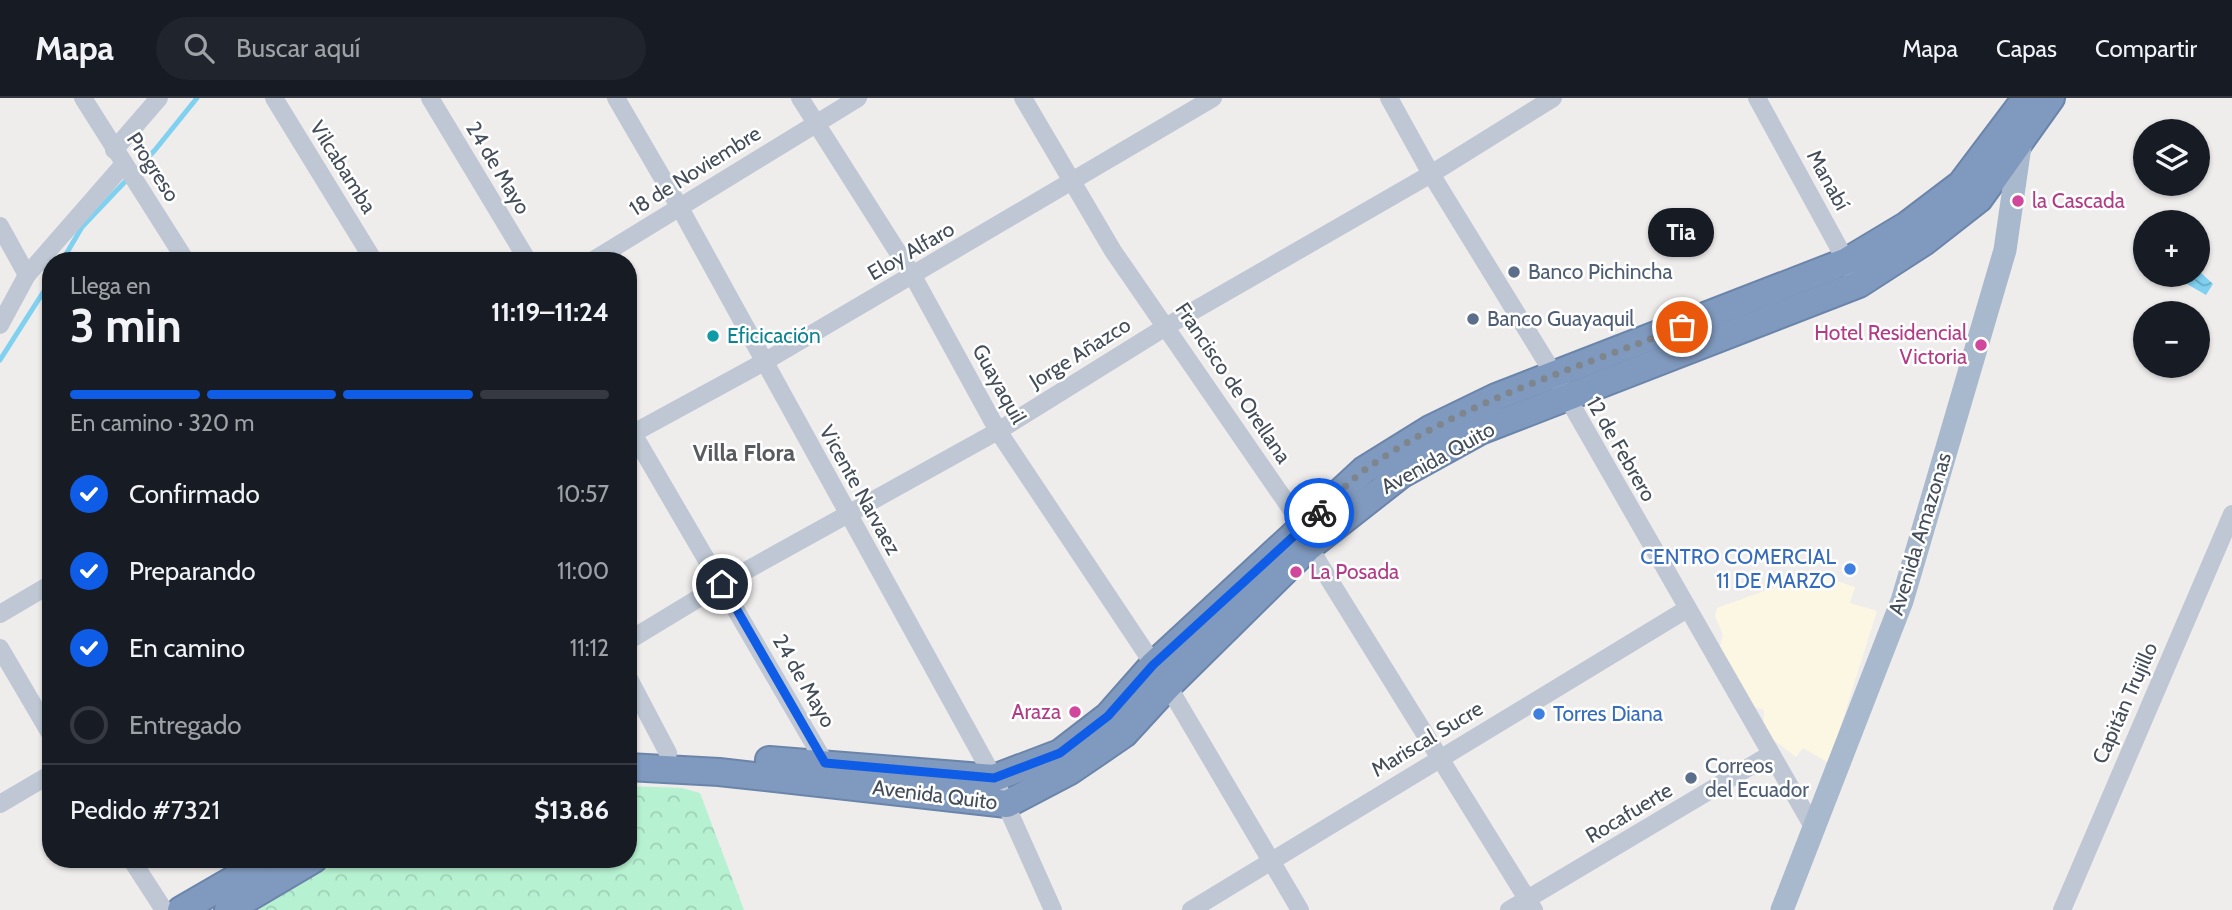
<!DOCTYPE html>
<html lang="es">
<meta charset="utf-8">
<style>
body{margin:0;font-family:Cabin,sans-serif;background:#20242c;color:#f1f3f6;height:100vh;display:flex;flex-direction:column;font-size:26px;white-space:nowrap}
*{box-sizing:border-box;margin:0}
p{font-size:23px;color:#9ea1a6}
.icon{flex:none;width:38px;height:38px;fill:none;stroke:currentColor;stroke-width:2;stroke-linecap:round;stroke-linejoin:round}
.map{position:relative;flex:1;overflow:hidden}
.drawer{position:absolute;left:42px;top:154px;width:595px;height:616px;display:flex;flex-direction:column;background:#171b24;border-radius:28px;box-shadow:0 2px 5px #0004}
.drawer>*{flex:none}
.controls{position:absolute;left:2133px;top:21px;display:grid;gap:14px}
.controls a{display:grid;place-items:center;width:77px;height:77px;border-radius:50%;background:#171b24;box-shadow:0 2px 5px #0004;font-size:35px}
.pin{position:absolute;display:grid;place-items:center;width:60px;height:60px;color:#fff;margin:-30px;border:4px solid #fff;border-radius:50%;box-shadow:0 2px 7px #0007}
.courier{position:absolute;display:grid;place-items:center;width:70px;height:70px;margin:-35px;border:5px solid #0f5de6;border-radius:50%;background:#fff;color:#222;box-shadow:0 2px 9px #0007}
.bubble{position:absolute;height:49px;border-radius:24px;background:#171b24;box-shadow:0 2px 5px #0004;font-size:23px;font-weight:700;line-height:49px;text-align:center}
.headline em{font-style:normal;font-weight:700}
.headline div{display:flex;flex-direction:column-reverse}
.headline{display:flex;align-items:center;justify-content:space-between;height:119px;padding:0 28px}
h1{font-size:46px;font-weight:700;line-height:52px}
.bar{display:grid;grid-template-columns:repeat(4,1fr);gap:10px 7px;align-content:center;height:84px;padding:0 28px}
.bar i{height:9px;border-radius:5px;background:#363941}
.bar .active{background:#0f5de6}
.bar p{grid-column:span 4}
.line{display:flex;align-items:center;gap:18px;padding:0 28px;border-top:2px solid #363941}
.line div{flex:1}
ol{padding:0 28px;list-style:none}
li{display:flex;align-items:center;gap:21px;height:77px}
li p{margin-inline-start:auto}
li .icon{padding:7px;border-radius:50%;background:#0f5de6;color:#fff;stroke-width:4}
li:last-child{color:#9ea1a6}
li i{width:38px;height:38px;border:4px solid #363941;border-radius:50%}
header{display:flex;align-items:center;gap:42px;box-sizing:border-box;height:98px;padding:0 35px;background:#171b24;border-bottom:2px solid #363941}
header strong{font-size:33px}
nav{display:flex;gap:38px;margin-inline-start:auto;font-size:24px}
.search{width:490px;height:63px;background:#20242c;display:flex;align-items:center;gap:18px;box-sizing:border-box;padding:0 24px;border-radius:38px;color:#9ea1a6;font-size:26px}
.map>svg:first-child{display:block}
.commercial{fill:#fcf7e2}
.forest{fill:url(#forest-crowns)}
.water{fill:url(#water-waves)}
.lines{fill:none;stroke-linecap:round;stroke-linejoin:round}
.stream{stroke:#80d1f0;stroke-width:5}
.highway-casing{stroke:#6b85aa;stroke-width:30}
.minor{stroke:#bec7d3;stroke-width:18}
.major{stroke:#a9b9cd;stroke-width:23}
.highway{stroke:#809abf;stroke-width:26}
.done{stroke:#7f858d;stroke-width:7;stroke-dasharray:0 12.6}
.route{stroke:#0f5de6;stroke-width:9}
.hotel-dot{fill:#d1479c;stroke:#fff;stroke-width:2.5}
.service-dot{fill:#5c6f8a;stroke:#fff;stroke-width:2.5}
.culture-dot{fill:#0f9aa8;stroke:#fff;stroke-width:2.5}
.shop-dot{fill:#3f7fe0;stroke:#fff;stroke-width:2.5}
.labels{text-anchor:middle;stroke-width:5;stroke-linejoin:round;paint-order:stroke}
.street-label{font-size:21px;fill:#434e5a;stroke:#fff}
.hotel-label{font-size:21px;fill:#b23c85;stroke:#fff;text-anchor:start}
.service-label{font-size:21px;fill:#4e5e75;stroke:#fff;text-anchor:start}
.culture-label{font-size:21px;fill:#0d838f;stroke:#fff;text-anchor:start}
.shop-label{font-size:21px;fill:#366cbe;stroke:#fff;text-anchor:end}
.quarter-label{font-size:24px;font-weight:bold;fill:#585c61;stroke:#fff}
</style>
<header>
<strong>Mapa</strong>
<div class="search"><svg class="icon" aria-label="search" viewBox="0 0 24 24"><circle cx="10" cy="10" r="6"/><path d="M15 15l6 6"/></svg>Buscar aquí</div>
<nav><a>Mapa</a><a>Capas</a><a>Compartir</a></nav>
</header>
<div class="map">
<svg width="2232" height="812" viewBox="0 0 2232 812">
<defs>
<pattern id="forest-crowns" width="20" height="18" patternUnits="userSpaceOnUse" patternTransform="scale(1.75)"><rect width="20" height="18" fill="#b6f1d1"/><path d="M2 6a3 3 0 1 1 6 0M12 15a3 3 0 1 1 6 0" fill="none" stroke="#9ed0b6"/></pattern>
<pattern id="water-waves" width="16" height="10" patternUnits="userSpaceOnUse" patternTransform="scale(1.75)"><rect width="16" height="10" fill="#80d1f0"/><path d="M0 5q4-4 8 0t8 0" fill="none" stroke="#6aacc5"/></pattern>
</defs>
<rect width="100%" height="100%" fill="#efecec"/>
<polygon class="commercial" points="1802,472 1855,489 1850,505 1877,513 1829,665 1803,650 1796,659 1763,634 1764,612 1753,609 1718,554 1723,537 1715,518 1717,510 1800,480"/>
<polygon class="forest" points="628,688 682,690 700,695 744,812 257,812 342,761 628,761"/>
<polygon class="water" points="2198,172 2213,186 2206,197 2180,182 2179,177 2198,177"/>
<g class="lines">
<g class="stream">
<polyline points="62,163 82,129 155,52 197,0"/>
<polyline points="0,262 51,182"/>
</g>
<defs>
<g id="highway">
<polyline points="769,662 994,680 1060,655 1108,618 1153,567 1364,372 1430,331 1496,299 1847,163 1907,127 1961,86 2026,0"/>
<polyline points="628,669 719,674 1007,706 1070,673 1124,636 1168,588 1309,449 1402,376 1480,333 1859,186 1924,144 1979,101 2051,0"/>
<polyline points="181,812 269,761"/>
<polyline points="228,812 314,761"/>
</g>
</defs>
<use href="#highway" class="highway-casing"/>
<g class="minor">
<polyline points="83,0 186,163"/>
<polyline points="274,0 374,163"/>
<polyline points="430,0 528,163"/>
<polyline points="616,0 680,110 994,680 1053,812"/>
<polyline points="800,0 913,178 998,333 1168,588 1300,812"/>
<polyline points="1023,0 1113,153 1304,430 1309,449 1534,812"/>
<polyline points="1389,0 1431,76 1555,278 1812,727"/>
<polyline points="1757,0 1851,172"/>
<polyline points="114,52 159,0"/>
<polyline points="0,128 27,177"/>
<polyline points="592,163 858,0"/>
<polyline points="0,227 27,177 124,66"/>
<polyline points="628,327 825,665 824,674"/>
<polyline points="628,338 764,264 1213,0"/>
<polyline points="0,516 51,486"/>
<polyline points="628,543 722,486 998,333 1167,228 1431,76 1553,0"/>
<polyline points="0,550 51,637"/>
<polyline points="628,579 668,655"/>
<polyline points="0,706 51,676"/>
<polyline points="131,761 164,812"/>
<polyline points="1191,812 1687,511"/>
<polyline points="1509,812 1771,656"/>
<polyline points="2062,812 2232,416"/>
</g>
<polyline class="major" points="1782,812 1902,503 2005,152 2020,48"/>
<use href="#highway" class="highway"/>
</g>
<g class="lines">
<path class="done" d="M1319 415C1334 400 1349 383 1366 371 1461 304 1574 271 1682 229"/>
<polyline class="route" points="722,486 825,665 994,680 1060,655 1108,618 1153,567 1319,415"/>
</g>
<g class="hotel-dot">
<circle cx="2018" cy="103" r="7"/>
<circle cx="1981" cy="247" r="7"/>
<circle cx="1296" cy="474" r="7"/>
<circle cx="1075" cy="614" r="7"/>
</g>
<g class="service-dot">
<circle cx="1514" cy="174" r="7"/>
<circle cx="1473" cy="221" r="7"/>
<circle cx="1691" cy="680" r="7"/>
</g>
<circle class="culture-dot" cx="713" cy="238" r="7"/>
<g class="shop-dot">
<circle cx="1850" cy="471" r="7"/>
<circle cx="1539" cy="616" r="7"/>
</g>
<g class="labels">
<g class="street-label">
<text transform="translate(153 69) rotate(57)" y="7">Progreso</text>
<text transform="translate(343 69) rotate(58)" y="7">Vilcabamba</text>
<text transform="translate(498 70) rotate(59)" y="7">24 de Mayo</text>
<text transform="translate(695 73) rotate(-32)" y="7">18 de Noviembre</text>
<text transform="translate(1828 82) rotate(61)" y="7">Manabí</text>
<text transform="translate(911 153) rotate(-30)" y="7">Eloy Alfaro</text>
<text transform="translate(1080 255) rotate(-32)" y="7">Jorge Añazco</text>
<text transform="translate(1233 285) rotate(56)" y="7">Francisco de Orellana</text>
<text transform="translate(999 286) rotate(61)" y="7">Guayaquil</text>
<text transform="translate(1621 351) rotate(60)" y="7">12 de Febrero</text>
<text transform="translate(1438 360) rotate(-29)" y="7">Avenida Quito</text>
<text transform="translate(860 392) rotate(61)" y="7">Vicente Narvaez</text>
<text transform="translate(1920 436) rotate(-73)" y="7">Avenida Amazonas</text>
<text transform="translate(804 583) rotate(60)" y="7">24 de Mayo</text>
<text transform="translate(2125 605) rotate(-66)" y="7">Capitán Trujillo</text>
<text transform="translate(1427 641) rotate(-31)" y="7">Mariscal Sucre</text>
<text transform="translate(935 697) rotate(7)" y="7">Avenida Quito</text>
<text transform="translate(1629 715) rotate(-31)" y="7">Rocafuerte</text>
</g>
<g class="hotel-label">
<text x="2032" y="110">la Cascada</text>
<text x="1967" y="242" text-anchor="end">Hotel Residencial<tspan x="1967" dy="24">Victoria</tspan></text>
<text x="1310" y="481">La Posada</text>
<text x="1061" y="621" text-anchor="end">Araza</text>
</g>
<g class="service-label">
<text x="1528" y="181">Banco Pichincha</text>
<text x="1487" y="228">Banco Guayaquil</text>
<text x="1705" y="675">Correos<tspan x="1705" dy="24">del Ecuador</tspan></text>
</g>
<g class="culture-label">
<text x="727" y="245">Eficicación</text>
</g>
<g class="shop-label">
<text x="1836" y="466">CENTRO COMERCIAL<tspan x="1836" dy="24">11 DE MARZO</tspan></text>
<text x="1553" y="623" text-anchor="start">Torres Diana</text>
</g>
<g class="quarter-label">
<text x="744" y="363">Villa Flora</text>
</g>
</g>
</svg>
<div class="controls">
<a><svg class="icon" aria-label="layers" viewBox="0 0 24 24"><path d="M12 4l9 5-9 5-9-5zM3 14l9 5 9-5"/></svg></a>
<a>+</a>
<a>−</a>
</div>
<div class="pin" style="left:1682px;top:229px;background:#ea580c"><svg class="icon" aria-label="bag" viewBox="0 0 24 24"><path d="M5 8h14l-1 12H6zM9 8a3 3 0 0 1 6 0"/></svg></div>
<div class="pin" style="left:722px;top:486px;background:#1f2937"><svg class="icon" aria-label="home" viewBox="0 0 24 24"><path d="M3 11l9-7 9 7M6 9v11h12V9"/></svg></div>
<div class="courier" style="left:1319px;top:415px"><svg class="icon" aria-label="bike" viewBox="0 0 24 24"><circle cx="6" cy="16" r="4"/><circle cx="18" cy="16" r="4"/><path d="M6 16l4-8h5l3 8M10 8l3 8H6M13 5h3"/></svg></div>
<div class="bubble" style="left:1648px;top:110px;width:66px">Tia</div>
<section class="drawer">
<div class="headline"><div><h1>3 min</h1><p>Llega en</p></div><em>11:19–11:24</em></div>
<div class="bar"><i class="active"></i><i class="active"></i><i class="active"></i><i></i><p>En camino · 320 m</p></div>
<ol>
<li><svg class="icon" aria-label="check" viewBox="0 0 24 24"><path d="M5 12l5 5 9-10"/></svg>Confirmado<p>10:57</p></li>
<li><svg class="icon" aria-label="check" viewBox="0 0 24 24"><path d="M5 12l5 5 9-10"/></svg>Preparando<p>11:00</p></li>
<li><svg class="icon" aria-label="check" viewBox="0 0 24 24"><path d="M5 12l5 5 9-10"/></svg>En camino<p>11:12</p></li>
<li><i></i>Entregado</li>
</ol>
<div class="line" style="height:91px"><div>Pedido #7321</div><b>$13.86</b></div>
</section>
</div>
